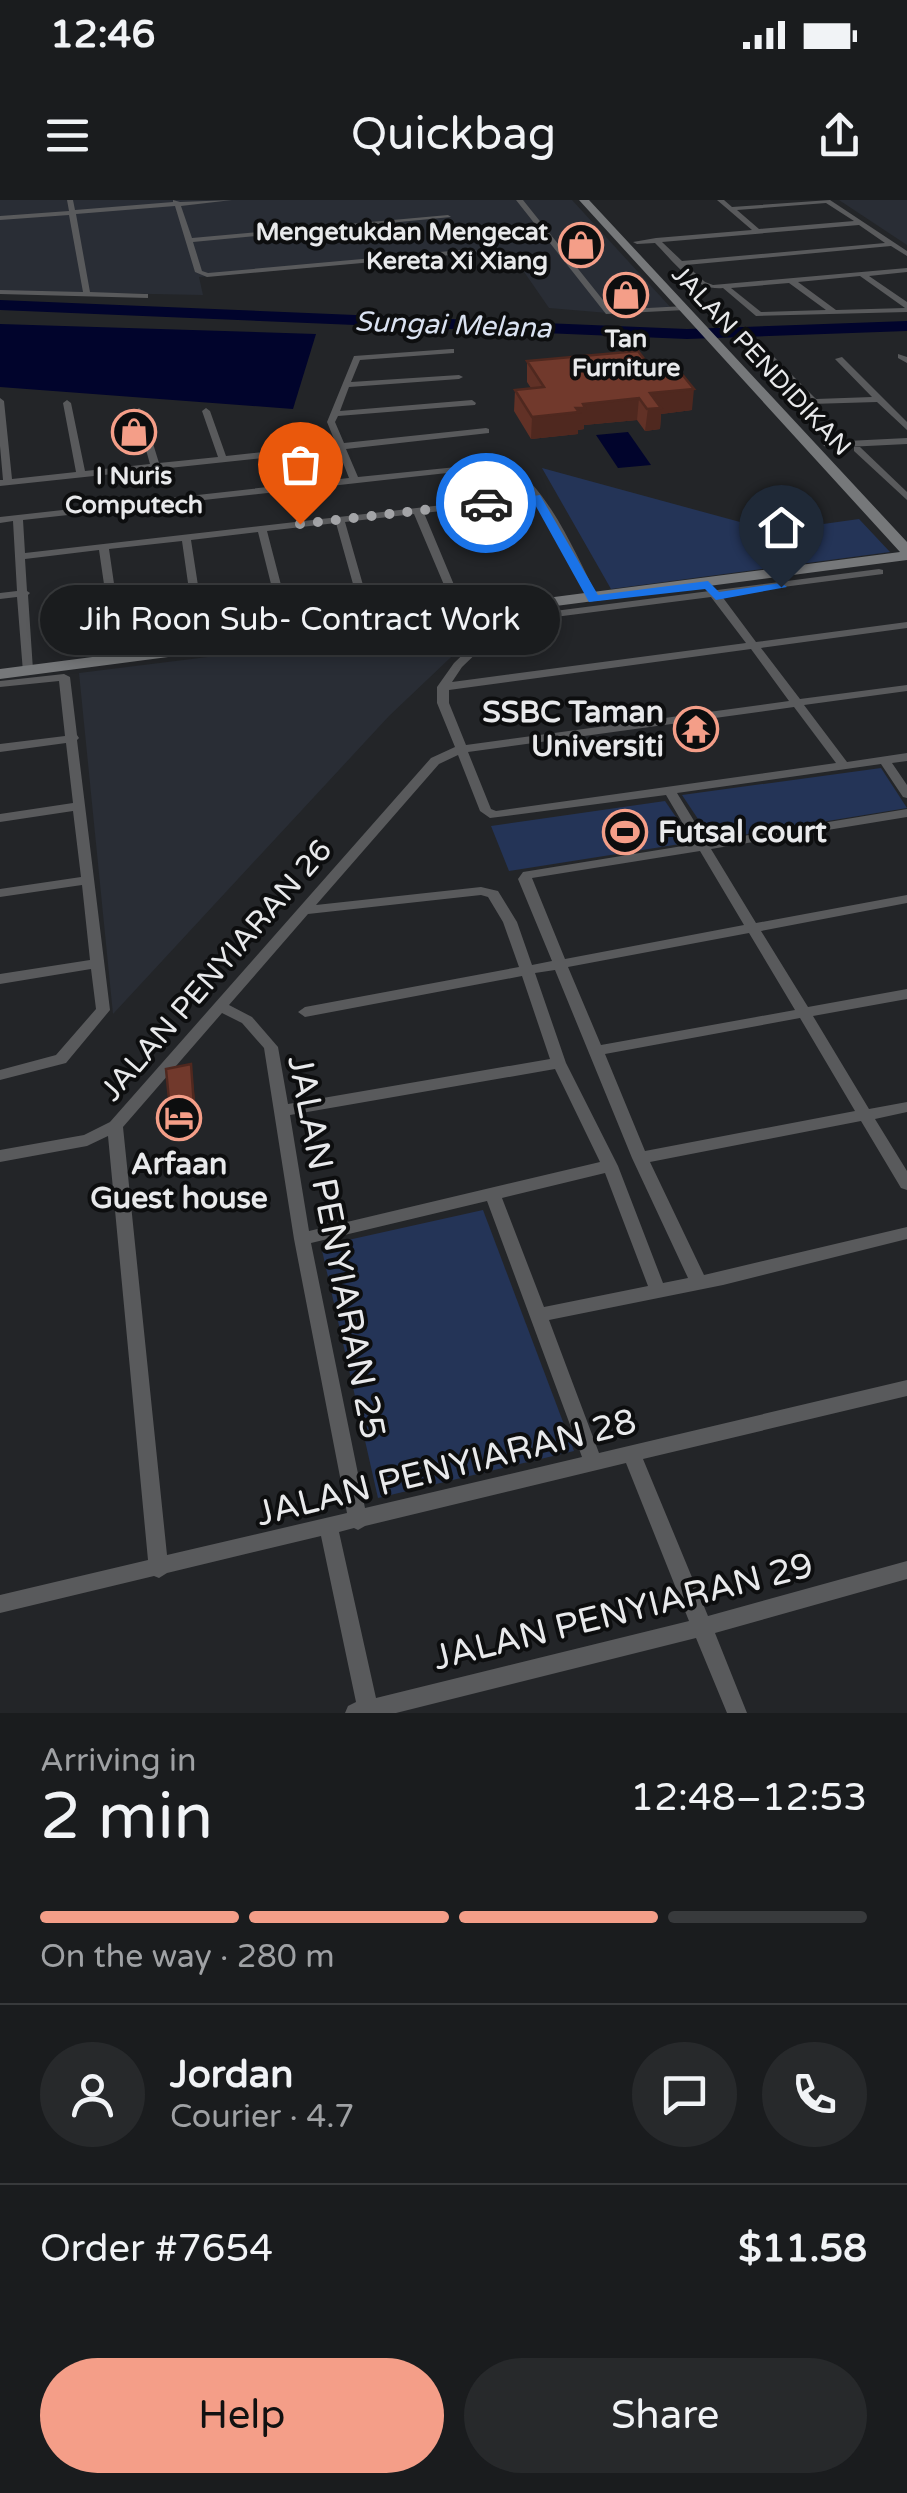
<!DOCTYPE html>
<meta charset="utf-8">
<style>
body{margin:0;font-family:"Varela Round",sans-serif;background:#27292b;color:#f1f3f6;height:100vh;display:flex;flex-direction:column;font-size:38px;white-space:nowrap}
*{box-sizing:border-box;margin:0}
p{font-size:32px;color:#9fa1a4}
.icon{flex:none;width:55px;height:55px;fill:none;stroke:currentColor;stroke-width:2;stroke-linecap:round;stroke-linejoin:round}
.map{position:relative;height:1513px;overflow:hidden}
.panel{display:flex;flex-direction:column;background:#1a1c1e;flex:1}
.panel>*{flex:none}
.pin{position:absolute;display:grid;place-items:center;width:85px;height:85px;color:#fff;margin:-102px -42px;border-radius:50% 50% 50% 0;rotate:-45deg;box-shadow:0 0 10px #0007}
.pin .icon{rotate:45deg}
.courier{position:absolute;display:grid;place-items:center;width:100px;height:100px;margin:-50px;border:8px solid #1a73e8;border-radius:50%;background:#fff;color:#222;box-shadow:0 2px 12px #0007}
.bubble{position:absolute;height:70px;border-radius:35px;background:#1a1c1e;box-shadow:0 5px 15px #0003,0 0 0 2px #383a3c;font-size:32px;font-weight:600;line-height:70px;text-align:center}
.head em{font-style:normal;font-weight:600}
.head div{display:flex;flex-direction:column-reverse}
.head{display:flex;align-items:center;justify-content:space-between;height:170px;padding:0 40px}
h1{font-size:65px;font-weight:600;line-height:75px}
.bar{display:grid;grid-template-columns:repeat(4,1fr);gap:15px 10px;align-content:center;height:120px;padding:0 40px}
.bar i{height:12px;border-radius:8px;background:#383a3c}
.bar .selected{background:#f49e88}
.bar p{grid-column:span 4}
.line{display:flex;align-items:center;gap:25px;padding:0 40px;border-top:2px solid #383a3c}
.line div{flex:1}
.round{display:grid;place-items:center;flex:none;width:105px;height:105px;border-radius:52px;background:#27292b}
.primary-button{display:flex;gap:20px;margin-top:auto;padding:20px 40px}
.primary-button a{flex:1;height:115px;border-radius:60px;background:#f49e88;color:#111;font-size:40px;font-weight:600;line-height:115px;text-align:center}
.primary-button a+a{background:#27292b;color:#f1f3f6}
.status{display:flex;justify-content:space-between;align-items:center;height:70px;padding:0 50px;background:#1a1c1e;direction:ltr}
.status svg{height:28px;fill:currentColor}
header{display:flex;justify-content:space-between;align-items:center;height:130px;padding:0 40px;background:#1a1c1e;font-size:45px;font-weight:600}
.map>svg:first-child{display:block}
.built{fill:#292d35}
.green{fill:#243457}
.water{fill:#01042c}
.lines{fill:none;stroke-linecap:round;stroke-linejoin:round}
.river{fill:#01042c;fill-rule:evenodd}
.street{fill:#595a5c;fill-rule:evenodd}
.secondary{fill:#76787a;fill-rule:evenodd}
.wall{fill:#613126}
.shaded-wall{fill:#4f281f}
.building{fill:#71392c;stroke:#4f281f;stroke-width:2.5}
.route{fill:#1a73e8}
.done{stroke:#a3a4a7;stroke-width:10;stroke-dasharray:0 18}
.labels{text-anchor:middle;stroke-width:8;stroke-linejoin:round;paint-order:stroke}
.far-poi-label{font-size:25px;font-weight:bold;fill:#e8e9eb;stroke:#0d0e0f}
.far-street-label{font-size:25px;fill:#e8e9eb;stroke:#0d0e0f}
.far-water-label{font-size:28px;font-style:italic;fill:#dae2f1;stroke:#0d0e0f}
.poi-label{font-size:30px;font-weight:bold;fill:#e8e9eb;stroke:#0d0e0f;text-anchor:end}
.street-label{font-size:30px;fill:#e8e9eb;stroke:#0d0e0f}
.near-street-label{font-size:35px;fill:#e8e9eb;stroke:#0d0e0f}
</style>
<div class="status"><b>12:46</b><svg viewBox="0 0 49 12"><path d="M0 12V9h3v3zM5 12V6h3v6zM10 12V3h3v9zM15 12V0h3v12zM26 1h20v11H26zM47 4h2v5h-2z"/></svg></div>
<header><svg class="icon" aria-label="menu" viewBox="0 0 24 24"><path d="M4 6h16M4 12h16M4 18h16"/></svg>Quickbag<svg class="icon" aria-label="share" viewBox="0 0 24 24"><path d="M12 15V3M7 8l5-5 5 5M5 13v7h14v-7"/></svg></header>
<div class="map">
<svg width="907" height="1513" viewBox="0 0 907 1513">
<rect width="100%" height="100%" fill="#232528"/>
<g class="built">
<polygon points="0,0 572,0 673,110 608,113 549,108 509,50 199,77 203,95 0,91"/>
<polygon points="839,0 907,0 907,45"/>
<polygon points="488,422 389,516 113,814 79,473"/>
</g>
<g class="green">
<polygon points="542,268 773,331 859,319 890,352 611,389"/>
<polygon points="881,568 907,608 712,640 682,595"/>
<polygon points="665,601 693,642 509,671 491,626"/>
<polygon points="483,1010 574,1251 378,1298 321,1046"/>
</g>
<g class="water">
<polygon points="0,124 316,134 293,209 0,187"/>
<polygon points="628,232 651,265 618,268 596,235"/>
</g>
<g class="lines">
<polygon class="river" points="0,100 687,129 907,121 907,131 687,139 0,110"/>
<g class="street">
<polygon points="67,0 73,0 75,10 173,2 173,0 180,2 232,0 181,6 192,38 448,15 451,17 193,42 202,71 208,73 473,49 477,51 473,53 207,77 195,72 175,6 76,14 90,92 145,94 148,94 148,98 0,94 0,90 83,92 69,15 0,20 0,16 69,11"/>
<polygon points="516,0 523,0 611,110 685,106 689,108 685,110 606,114"/>
<path d="M717 0H724L732 7 830 0 907 51V56L891 46 686 65 705 82 713 85 907 68V72L869 76 907 102V112L756 116 723 88C694 91 674 62 655 43L637 44 633 42 656 38 752 30ZM826 3 854 21 759 29 737 10ZM859 25 885 43 682 61 662 42ZM860 76 905 108 836 110 798 82ZM789 83 826 110 761 112 731 88Z"/>
<path d="M451 149H454V153L360 160 351 182 459 175 463 177 459 179 349 187 340 211 472 200 476 203 475 205 338 216 335 222 344 243 486 228 489 229V233L346 249 358 277 506 262C549 287 576 356 599 399L598 401H590L589 399 534 300 424 313 457 392 452 395 447 392 414 314 345 322 375 427 370 430 365 427 336 323 267 331 287 408 282 411 277 408 258 332 191 340 203 418 198 421 193 418 182 341 109 349 121 432 116 435 111 432 99 350 25 359 27 391 30 393 28 395 33 470 27 473 23 472 17 397 0 399V393L17 391 13 321 0 323V317L349 278 338 250 0 286V280H3L0 246V198L4 201 12 279 76 272 63 203 67 200 71 203 85 271 150 264 135 211 139 208 143 211 159 263 218 257 202 211 206 208 210 211 226 256 336 244 327 222 354 156ZM501 267 512 273 530 295 25 353 23 320Z"/>
<polygon points="898,154 907,157 907,163 898,158"/>
<polygon points="766,155 772,155 816,199 872,197 835,159 842,157 907,222 907,230 877,202 811,204 766,159"/>
<polygon points="907,238 907,244 827,248 823,245 827,242"/>
<polygon points="854,247 860,247 907,292 907,300 854,251"/>
<path d="M879 369 883 370V374L721 395 756 442 907 422V428L761 448 800 499 907 485V491L804 505 847 562 907 553V561L892 563 907 585V598L903 597 881 564 677 593 707 642 907 609V617L711 649 756 723 907 695V703L761 731 808 807 907 789V799L813 816 869 909 907 902V912L875 919 907 971V990L901 988 861 921 650 962 704 1075 907 1027V1039L723 1085 549 1120 599 1253 907 1180V1196L643 1259 708 1416 907 1361V1379L715 1433 747 1513H727L696 1438 396 1513H345L348 1506 356 1502 321 1336 167 1373 159 1378 154 1376 0 1413V1395L148 1360 108 936 87 946 0 962V950L84 935 110 922 431 558 455 547 437 503V487L454 463 501 418ZM711 397 746 443 452 482 462 467 508 423ZM751 449 789 501 466 545 449 503V490ZM794 507 836 563 496 611 491 609 468 552ZM458 555 480 611 490 618 666 595 695 644 523 672 518 679 552 761 532 765 517 722 498 691 481 687 316 705 439 564ZM700 651 744 725 565 759 532 678ZM481 695 488 697 503 722 519 767 305 807 298 812 305 817 522 776 550 859 288 904 278 847 252 817 229 805 308 714ZM749 733 795 810 601 845 568 767ZM555 770 632 958 688 1078 663 1083 618 966 566 863 535 773ZM222 813 242 823 264 848 294 1039 347 1313 167 1355 123 927ZM800 818 855 911 645 951 605 854ZM555 869 600 962 309 1031 290 915ZM605 973 648 1086 544 1107 502 998ZM487 1001 582 1257 365 1308 311 1043ZM626 1263 689 1421 376 1498 339 1332 354 1328 358 1330 365 1326Z"/>
<polygon points="64,474 70,477 77,535 79,538 77,540 110,810 66,863 0,880 0,870 56,855 96,809 91,769 0,784 0,774 90,760 82,685 0,697 0,689 81,677 73,611 0,622 0,614 73,603 66,543 0,552 0,544 65,536 59,481 0,487 0,481"/>
</g>
<polygon class="secondary" points="579,0 589,0 907,342 907,360 0,479 0,469 900,352"/>
</g>
<g class="wall">
<polygon points="527,161 648,164 692,210 661,214 660,229 645,231 637,220 584,225 584,229 578,230 578,234 531,239 514,211 515,190 531,188 527,182"/>
<polygon points="191,864 198,933 174,937 170,910"/>
</g>
<g class="shaded-wall">
<polygon points="694,189 692,210 661,214 660,229 645,231 650,193"/>
<polygon points="639,198 637,220 584,225 584,229 578,230 578,234 531,239 532,217 583,204"/>
<polygon points="191,864 194,891 198,933 194,906"/>
</g>
<g class="building">
<polygon points="638,151 648,164 672,162 694,189 650,193 661,208 647,209 639,198 583,204 585,208 576,208 579,212 532,217 515,190 544,187 527,161"/>
<polygon points="191,864 194,906 170,910 166,869"/>
</g>
<polygon class="route" points="540,295 598,395 708,381 719,392 781,383 787,387 716,400 705,389 589,402 533,301 486,307 480,303"/>
<g class="lines">
<polyline class="done" points="300,324 486,303"/>
</g>
<defs>
<symbol id="shop-ring" viewBox="-11 -11 22 22"><circle r="9.5" fill="#0d0e0f" stroke="#f49e88" stroke-width="1.5"/><path d="M-5-2.5h2.3a2.7 3.5 0 0 1 5.4 0H5L5.5 6h-11ZM-1.5-2.5h3a1.5 2.3 0 0 0-3 0Z" fill="#f49e88"/></symbol>
<symbol id="temple-ring" viewBox="-11 -11 22 22"><circle r="9.5" fill="#0d0e0f" stroke="#f49e88" stroke-width="1.5"/><path d="M0-6L5-2H3V0L6.5 2.5H4V6H1.5V3h-3V6H-4V2.5H-6.5L-3 0V-2H-5Z" fill="#f49e88"/></symbol>
<symbol id="stadium-ring" viewBox="-11 -11 22 22"><circle r="9.5" fill="#0d0e0f" stroke="#f49e88" stroke-width="1.5"/><path d="M0-5a6.5 5 0 1 0 0 10a6.5 5 0 1 0 0-10ZM-3.5-1.8h7v3.6h-7Z" fill="#f49e88"/></symbol>
<symbol id="hotel-ring" viewBox="-11 -11 22 22"><circle r="9.5" fill="#0d0e0f" stroke="#f49e88" stroke-width="1.5"/><path d="M-6-4.5h1.5V1H6V5H4.5V3h-9V5H-6ZM-4 0a1.8 1.8 0 1 1 3.6 0ZM.5 0V-2.5h3Q6-2.5 6 0Z" fill="#f49e88"/></symbol>
</defs>
<g fill-rule="evenodd">
<use href="#shop-ring" x="556" y="20" width="50" height="50"/>
<use href="#shop-ring" x="601" y="70" width="50" height="50"/>
<use href="#shop-ring" x="109" y="207" width="50" height="50"/>
<use href="#temple-ring" x="671" y="504" width="50" height="50"/>
<use href="#stadium-ring" x="600" y="607" width="50" height="50"/>
<use href="#hotel-ring" x="154" y="893" width="50" height="50"/>
</g>
<g class="labels">
<g class="far-poi-label">
<text x="548" y="40" text-anchor="end">Mengetukdan Mengecat<tspan x="548" dy="29">Kereta Xi Xiang</tspan></text>
<text x="626" y="147">Tan<tspan x="626" dy="29">Furniture</tspan></text>
<text x="134" y="284">I Nuris<tspan x="134" dy="29">Computech</tspan></text>
</g>
<g class="far-street-label">
<text transform="translate(762 160) rotate(47)" y="9">JALAN PENDIDIKAN</text>
</g>
<g class="far-water-label">
<text transform="translate(453 124) rotate(2)" y="10">Sungai Melana</text>
</g>
<g class="poi-label">
<text x="664" y="522">SSBC Taman<tspan x="664" dy="34">Universiti</tspan></text>
<text x="658" y="642" text-anchor="start">Futsal court</text>
<text x="179" y="974" text-anchor="middle">Arfaan<tspan x="179" dy="34">Guest house</tspan></text>
</g>
<g class="street-label">
<text transform="translate(216 770) rotate(-49)" y="10">JALAN PENYIARAN 26</text>
</g>
<g class="near-street-label">
<text transform="translate(337 1047) rotate(79)" y="12">JALAN PENYIARAN 25</text>
<text transform="translate(446 1267) rotate(-14)" y="12">JALAN PENYIARAN 28</text>
<text transform="translate(623 1411) rotate(-14)" y="12">JALAN PENYIARAN 29</text>
</g>
</g>
</svg>
<div class="pin" style="left:300px;top:324px;background:#ea580c"><svg class="icon" aria-label="bag" viewBox="0 0 24 24"><path d="M5 8h14l-1 12H6zM9 8a3 3 0 0 1 6 0"/></svg></div>
<div class="pin" style="left:781px;top:387px;background:#1f2937"><svg class="icon" aria-label="home" viewBox="0 0 24 24"><path d="M3 11l9-7 9 7M6 9v11h12V9"/></svg></div>
<div class="courier" style="left:486px;top:303px"><svg class="icon" aria-label="car" viewBox="0 0 24 24"><path d="M5 17H2v-5l4-1 3-4h7l3 4 3 1v5h-3M9 17h6M6 11h13"/><circle cx="7" cy="17" r="2"/><circle cx="17" cy="17" r="2"/></svg></div>
<div class="bubble" style="left:40px;top:385px;width:520px">Jih Roon Sub- Contract Work</div>
</div>
<section class="panel">
<div class="head"><div><h1>2 min</h1><p>Arriving in</p></div><em>12:48–12:53</em></div>
<div class="bar"><i class="selected"></i><i class="selected"></i><i class="selected"></i><i></i><p>On the way · 280 m</p></div>
<div class="line" style="height:180px"><a class="round"><svg class="icon" aria-label="person" viewBox="0 0 24 24"><circle cx="12" cy="8" r="4"/><path d="M4 21q1-7 8-7t8 7"/></svg></a><div><b>Jordan</b><p>Courier · 4.7</p></div><a class="round"><svg class="icon" aria-label="chat" viewBox="0 0 24 24"><path d="M4 5h16v11H9l-5 4z"/></svg></a><a class="round"><svg class="icon" aria-label="phone" viewBox="0 0 24 24"><path d="M5 4h4l2 5-3 2q2 4 5 5l2-3 5 2v4C11 20 4 13 5 4z"/></svg></a></div>
<div class="line" style="height:130px"><div>Order #7654</div><b>$11.58</b></div>
<div class="primary-button"><a>Help</a><a>Share</a></div>
</section>
